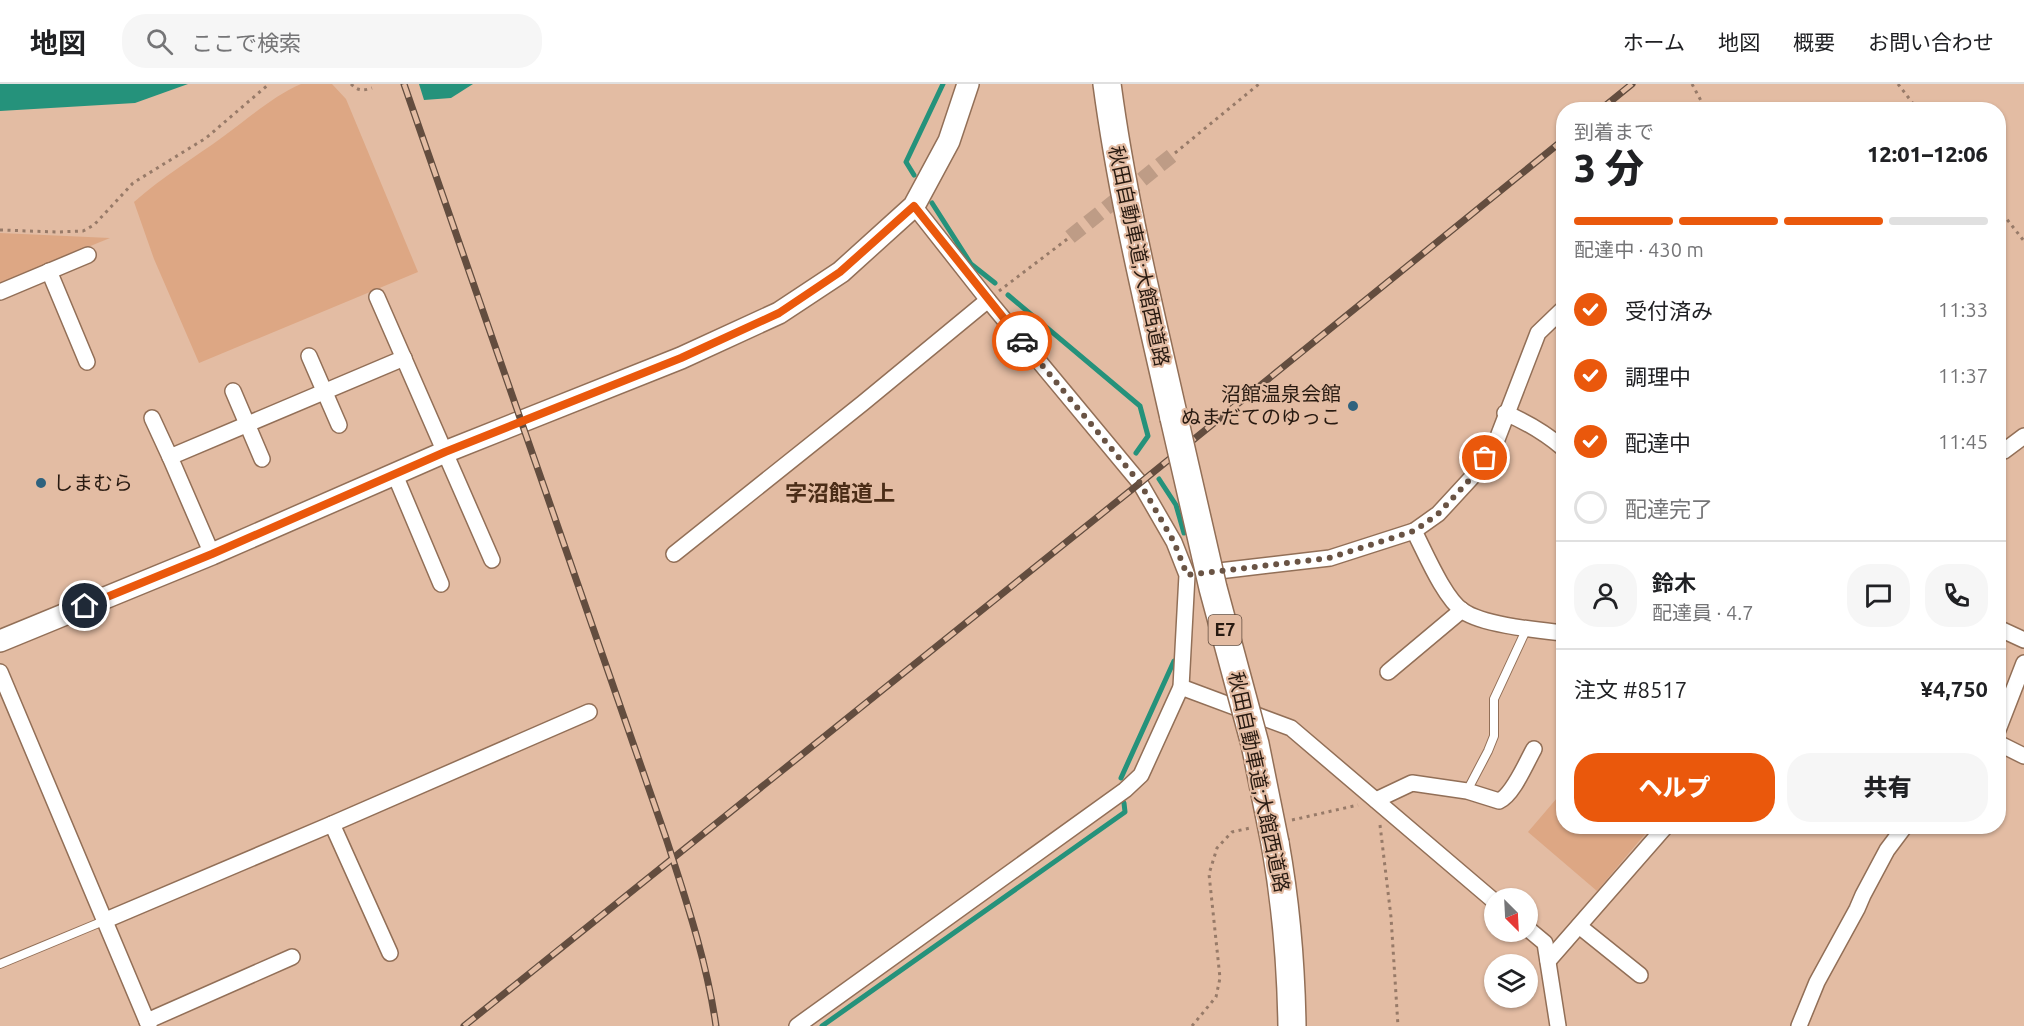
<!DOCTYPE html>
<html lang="ja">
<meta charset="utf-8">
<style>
body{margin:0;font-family:Ubuntu,"Noto Sans JP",sans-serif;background:#f6f6f6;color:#202124;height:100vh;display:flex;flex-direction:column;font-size:22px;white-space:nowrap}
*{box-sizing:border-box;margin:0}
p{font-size:20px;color:#757577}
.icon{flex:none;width:33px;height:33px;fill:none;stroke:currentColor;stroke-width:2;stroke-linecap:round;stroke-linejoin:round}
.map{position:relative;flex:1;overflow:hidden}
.details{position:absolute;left:1556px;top:18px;width:450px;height:732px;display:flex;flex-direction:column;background:#fff;border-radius:24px;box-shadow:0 2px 4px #0004}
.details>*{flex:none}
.needle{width:39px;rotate:156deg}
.buttons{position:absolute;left:1484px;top:804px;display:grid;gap:12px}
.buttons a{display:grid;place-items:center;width:54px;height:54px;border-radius:50%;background:#fff;box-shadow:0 2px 4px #0004;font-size:30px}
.pin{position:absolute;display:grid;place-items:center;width:51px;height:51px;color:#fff;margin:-26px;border:3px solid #fff;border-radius:50%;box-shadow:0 2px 6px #0007}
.courier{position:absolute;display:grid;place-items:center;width:60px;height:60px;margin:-30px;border:4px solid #ea580c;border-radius:50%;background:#fff;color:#222;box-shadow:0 2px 8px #0007}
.headline em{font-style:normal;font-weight:800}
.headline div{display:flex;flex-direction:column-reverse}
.headline{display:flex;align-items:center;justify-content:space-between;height:102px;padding:0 18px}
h1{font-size:39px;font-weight:800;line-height:45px}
.bar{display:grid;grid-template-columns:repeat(4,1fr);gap:9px 6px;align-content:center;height:72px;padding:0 18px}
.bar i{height:8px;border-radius:4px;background:#e0e0e0}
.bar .selected{background:#ea580c}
.bar p{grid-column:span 4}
.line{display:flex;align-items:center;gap:15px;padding:0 18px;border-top:2px solid #e0e0e0}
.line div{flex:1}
.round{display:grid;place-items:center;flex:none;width:63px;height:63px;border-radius:24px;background:#f6f6f6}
ol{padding:0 18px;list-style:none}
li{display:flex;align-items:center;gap:18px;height:66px}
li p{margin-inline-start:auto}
li .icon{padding:6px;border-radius:50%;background:#ea580c;color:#fff;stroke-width:4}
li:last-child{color:#757577}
li i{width:33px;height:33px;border:3px solid #e0e0e0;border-radius:50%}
.cta{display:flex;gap:12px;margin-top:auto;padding:12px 18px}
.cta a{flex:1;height:69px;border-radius:24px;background:#ea580c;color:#fff;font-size:24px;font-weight:800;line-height:69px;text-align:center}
.cta a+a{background:#f6f6f6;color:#202124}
header{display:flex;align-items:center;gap:36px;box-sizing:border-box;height:84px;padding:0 30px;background:#fff;border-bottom:2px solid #e0e0e0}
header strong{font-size:28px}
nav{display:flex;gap:33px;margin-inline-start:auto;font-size:21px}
.search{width:420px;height:54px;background:#f6f6f6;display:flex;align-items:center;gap:15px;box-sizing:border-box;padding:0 21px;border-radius:24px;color:#757577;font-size:22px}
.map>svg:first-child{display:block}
.green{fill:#dda784}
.water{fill:#25927b}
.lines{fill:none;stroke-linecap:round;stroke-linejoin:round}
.stream{stroke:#25927b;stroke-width:5}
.street-tunnel{stroke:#be9c86;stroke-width:15;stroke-dasharray:15 8;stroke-linecap:butt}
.lane-casing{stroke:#926f57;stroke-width:10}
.street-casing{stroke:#926f57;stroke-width:18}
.secondary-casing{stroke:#926f57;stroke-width:24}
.highway-casing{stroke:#926f57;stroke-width:30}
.path{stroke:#977a68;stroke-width:3;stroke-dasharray:3 4.5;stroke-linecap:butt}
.lane{stroke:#fff;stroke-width:8}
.street{stroke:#fff;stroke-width:15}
.secondary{stroke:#fff;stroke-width:21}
.highway{stroke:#fff;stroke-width:27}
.rail-casing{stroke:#634d3f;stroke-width:7}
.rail{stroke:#e3bca3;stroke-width:4.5;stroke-dasharray:14;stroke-linecap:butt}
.highway-bridge-casing{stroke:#926f57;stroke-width:30;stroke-linecap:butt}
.highway-bridge{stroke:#fff;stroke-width:27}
.done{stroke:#695344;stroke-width:6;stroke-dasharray:0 10.8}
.route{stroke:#ea580c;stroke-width:8}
.poi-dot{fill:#2e627e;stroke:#e3bca3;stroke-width:2}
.labels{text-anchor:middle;stroke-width:4.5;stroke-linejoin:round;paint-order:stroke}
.shield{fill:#e3bca3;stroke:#604b3d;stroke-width:1.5}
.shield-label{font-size:18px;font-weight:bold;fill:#281a11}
.street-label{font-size:20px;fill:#281a11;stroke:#e3bca3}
.poi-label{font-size:20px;fill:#281a11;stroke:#e3bca3;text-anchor:end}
.quarter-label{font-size:22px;font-weight:bold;fill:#4b2d17;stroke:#e3bca3}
</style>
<header>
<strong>地図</strong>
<div class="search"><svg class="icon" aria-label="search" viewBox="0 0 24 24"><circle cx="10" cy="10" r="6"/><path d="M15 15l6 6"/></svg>ここで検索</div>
<nav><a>ホーム</a><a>地図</a><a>概要</a><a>お問い合わせ</a></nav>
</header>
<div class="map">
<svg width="2024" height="942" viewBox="0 0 2024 942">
<rect width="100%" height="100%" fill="#e3bca3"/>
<g class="green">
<path d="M301 0H332L346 15 418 188 199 279 154 175 134 118C162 93 194 74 224 52 249 34 273 12 301 0Z"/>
<polygon points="0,149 110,154 0,199"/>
<polygon points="1563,707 1563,742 1651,743 1597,807 1528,748"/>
</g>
<g class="water">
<polygon points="0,0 188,0 135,19 0,27"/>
<polygon points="419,0 473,0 451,14 424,16"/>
</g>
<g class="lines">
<g class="stream">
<polyline points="914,91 906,78 943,0"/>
<polyline points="932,119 971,180 995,199"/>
<polyline points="1008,211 1140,322 1148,352 1136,369"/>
<polyline points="1159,395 1176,421 1184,449"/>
<polyline points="1121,694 1174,577"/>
<polyline points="822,942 1125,728 1124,719"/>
</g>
<polyline class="street-tunnel" points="1070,153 1175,69"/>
<defs>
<g id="lane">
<polyline points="1467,707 1488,667 1494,652 1494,615 1527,544"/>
<polyline points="0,880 106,836"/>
</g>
<g id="street">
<polyline points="49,187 87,278"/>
<polyline points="0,208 88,171"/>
<polyline points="377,213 492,476"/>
<polyline points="309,272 339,341"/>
<polyline points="233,307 262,375"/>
<path d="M1505 329C1527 338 1545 349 1563 364"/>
<polyline points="152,334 170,373"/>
<polyline points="1998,369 2004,367 2024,352"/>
<polyline points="395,391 441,500"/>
<path d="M1414 447C1425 468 1444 514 1463 527 1483 541 1537 546 1563 549"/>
<polyline points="212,470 170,373 404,274"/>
<polyline points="674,470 863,319 988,216"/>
<polyline points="1202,489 1330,474 1414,447 1438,430 1474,391 1496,358 1538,249 1563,225"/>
<polyline points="1998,544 2024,556"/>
<polyline points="0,588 149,942"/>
<polyline points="1388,588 1462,526"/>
<polyline points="1181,603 1291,644 1494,817"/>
<polyline points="1998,646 2024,579"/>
<polyline points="1998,659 2024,672"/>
<path d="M1376 716 1412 699 1467 707 1499 717C1513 711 1526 679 1534 665"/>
<polyline points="332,740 390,869"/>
<polyline points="106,836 332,740 589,628"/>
<polyline points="1579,842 1640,891"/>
<polyline points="1527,844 1545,859 1558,942"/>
<polyline points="1548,877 1666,742"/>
<polyline points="147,937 292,873"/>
<polyline points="797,942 1125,706 1141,691 1181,603 1187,491 1174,458 1140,399 988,216 914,122"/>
<polyline points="1799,942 1817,898 1857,825 1863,811 1887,766 1905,742"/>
</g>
<polyline id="secondary" points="0,557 212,470 445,368 681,274 779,229 841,188 914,122 949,57 968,0"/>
<g id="highway">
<path d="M1107 0C1122 113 1149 223 1174 334"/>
<path d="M1275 759C1286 820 1291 880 1292 942"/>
</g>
</defs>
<use href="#lane" class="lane-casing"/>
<use href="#street" class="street-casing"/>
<use href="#secondary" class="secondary-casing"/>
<use href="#highway" class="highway-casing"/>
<g class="path">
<path d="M351 0C358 7 363 7 372 4"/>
<polyline points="1692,0 1706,26"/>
<polyline points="1898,0 1918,26"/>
<polyline points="1175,69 1259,0"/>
<polyline points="1998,124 2024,157"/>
<polyline points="0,146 58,148 83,147 94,141 133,99 206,54 269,0"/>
<polyline points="999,207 1070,153"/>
<polyline points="1292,736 1358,721"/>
<polyline points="1380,741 1391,833 1398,942"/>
<polyline points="1192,942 1216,913 1220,894 1209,790 1217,764 1232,748 1250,744"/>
</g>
<use href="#lane" class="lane"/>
<use href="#street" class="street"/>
<use href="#secondary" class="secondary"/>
<use href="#highway" class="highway"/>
<defs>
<g id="rail">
<path d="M404 0 666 754C686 816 707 878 716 942"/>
<polyline points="1600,26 1632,0"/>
<polyline points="464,942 1140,399 1563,56"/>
</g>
</defs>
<use href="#rail" class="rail-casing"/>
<use href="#rail" class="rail"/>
<defs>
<polyline id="highway-bridge" points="1174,334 1213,504 1255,660 1275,759"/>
</defs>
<use href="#highway-bridge" class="highway-bridge-casing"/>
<use href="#highway-bridge" class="highway-bridge"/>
</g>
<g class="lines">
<polyline class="done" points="1022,257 1140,399 1174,458 1187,491 1329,474 1414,447 1438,430 1474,391 1485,374"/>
<polyline class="route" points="85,522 212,470 445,368 681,274 779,229 840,188 914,122 1022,257"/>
</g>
<g class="poi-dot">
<circle cx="1353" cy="322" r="6"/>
<circle cx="41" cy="399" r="6"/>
</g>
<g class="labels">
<rect class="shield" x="1208.5" y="531" width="33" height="30" rx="4.5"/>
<g class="shield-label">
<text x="1225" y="552">E7</text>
</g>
<g class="street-label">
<text transform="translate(1139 172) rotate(78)" y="7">秋田自動車道;大館西道路</text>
<text transform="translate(1259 698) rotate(78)" y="7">秋田自動車道;大館西道路</text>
</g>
<g class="poi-label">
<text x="1341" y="317">沼館温泉会館<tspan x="1341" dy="23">ぬまだてのゆっこ</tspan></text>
<text x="53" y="406" text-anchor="start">しまむら</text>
</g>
<g class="quarter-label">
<text x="840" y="417">字沼館道上</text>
</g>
</g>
</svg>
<div class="buttons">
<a><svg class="needle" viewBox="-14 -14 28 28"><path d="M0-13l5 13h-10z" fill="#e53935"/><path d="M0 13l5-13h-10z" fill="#757577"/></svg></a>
<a><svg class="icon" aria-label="layers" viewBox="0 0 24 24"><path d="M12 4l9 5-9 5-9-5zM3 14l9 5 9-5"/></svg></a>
</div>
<div class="pin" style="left:1485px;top:374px;background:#ea580c"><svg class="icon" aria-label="bag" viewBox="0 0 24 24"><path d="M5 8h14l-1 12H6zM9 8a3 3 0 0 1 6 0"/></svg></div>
<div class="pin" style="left:85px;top:522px;background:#1f2937"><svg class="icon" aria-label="home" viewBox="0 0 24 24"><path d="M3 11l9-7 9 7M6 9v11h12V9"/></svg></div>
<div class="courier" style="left:1022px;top:257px"><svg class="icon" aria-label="car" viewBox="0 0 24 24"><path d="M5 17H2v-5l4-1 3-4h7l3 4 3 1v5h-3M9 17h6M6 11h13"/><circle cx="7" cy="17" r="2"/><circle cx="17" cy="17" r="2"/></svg></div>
<section class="details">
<div class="headline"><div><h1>3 分</h1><p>到着まで</p></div><em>12:01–12:06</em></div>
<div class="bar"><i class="selected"></i><i class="selected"></i><i class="selected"></i><i></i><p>配達中 · 430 m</p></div>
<ol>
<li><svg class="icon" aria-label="check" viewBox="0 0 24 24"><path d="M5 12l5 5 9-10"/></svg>受付済み<p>11:33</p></li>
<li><svg class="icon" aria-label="check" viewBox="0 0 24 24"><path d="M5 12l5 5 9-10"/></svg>調理中<p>11:37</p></li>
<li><svg class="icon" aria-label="check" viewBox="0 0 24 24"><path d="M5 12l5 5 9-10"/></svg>配達中<p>11:45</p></li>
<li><i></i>配達完了</li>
</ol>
<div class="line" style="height:108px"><a class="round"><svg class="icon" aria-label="person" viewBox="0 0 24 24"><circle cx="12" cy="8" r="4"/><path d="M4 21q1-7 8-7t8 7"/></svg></a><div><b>鈴木</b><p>配達員 · 4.7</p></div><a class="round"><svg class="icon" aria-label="chat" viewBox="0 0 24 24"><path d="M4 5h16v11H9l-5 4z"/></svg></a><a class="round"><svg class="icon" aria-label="phone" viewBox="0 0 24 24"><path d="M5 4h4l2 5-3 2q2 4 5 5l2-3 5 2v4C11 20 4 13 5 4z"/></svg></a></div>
<div class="line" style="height:78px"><div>注文 #8517</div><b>¥4,750</b></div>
<div class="cta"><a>ヘルプ</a><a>共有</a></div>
</section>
</div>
